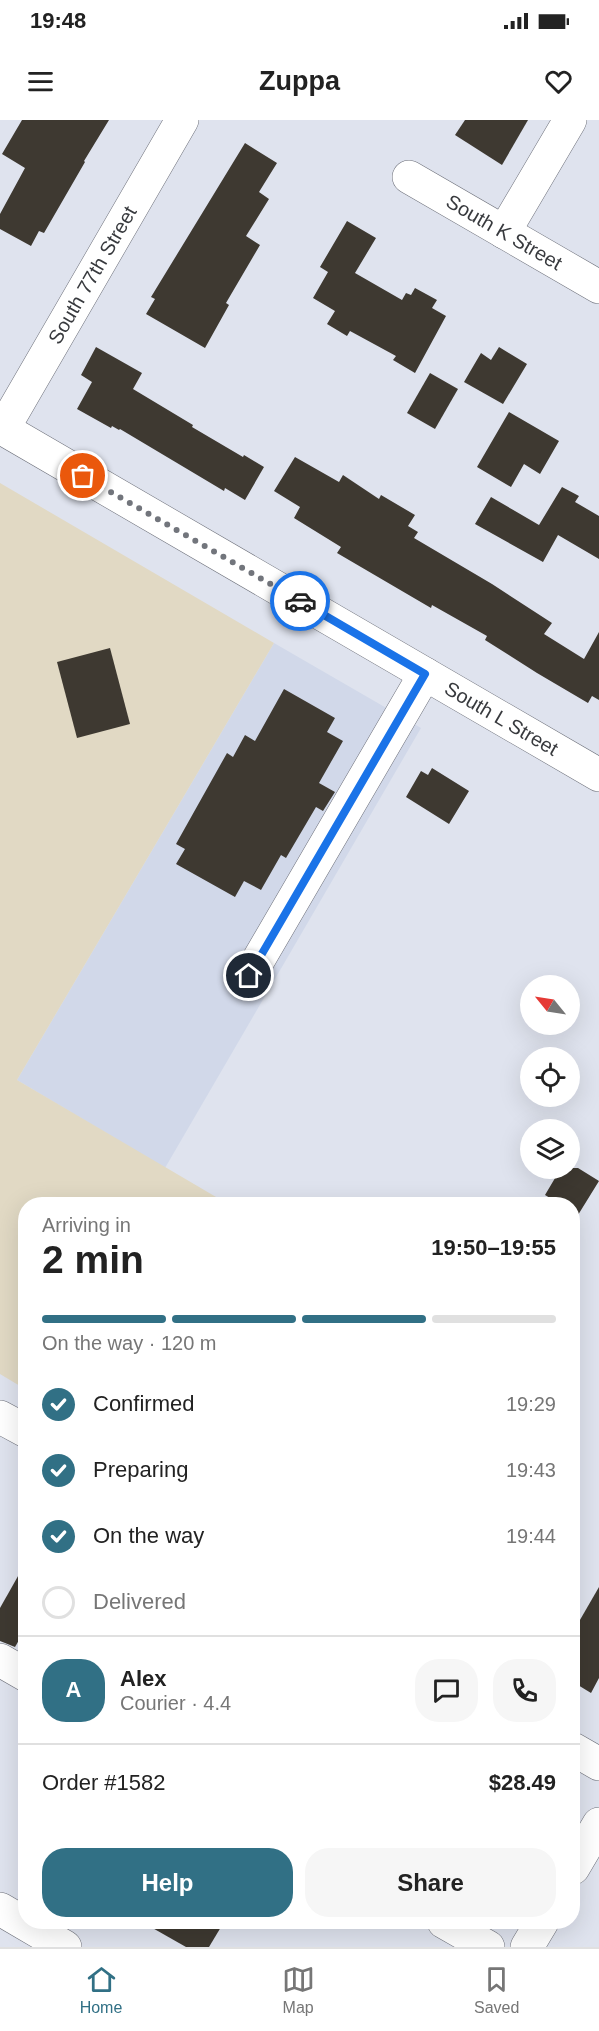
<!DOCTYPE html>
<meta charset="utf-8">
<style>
body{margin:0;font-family:Helvetica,sans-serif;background:#f6f6f6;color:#222;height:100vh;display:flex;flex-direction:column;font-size:22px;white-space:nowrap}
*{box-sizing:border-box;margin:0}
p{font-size:20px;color:#767676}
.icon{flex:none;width:33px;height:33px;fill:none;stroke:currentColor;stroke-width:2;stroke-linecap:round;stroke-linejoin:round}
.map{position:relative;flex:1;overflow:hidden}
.sheet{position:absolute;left:18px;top:1077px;width:562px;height:732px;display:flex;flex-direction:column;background:#fff;border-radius:24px;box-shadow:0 6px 24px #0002}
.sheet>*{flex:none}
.needle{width:39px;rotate:300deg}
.buttons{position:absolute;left:520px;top:855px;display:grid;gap:12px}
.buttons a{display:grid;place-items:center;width:60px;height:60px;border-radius:50%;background:#fff;box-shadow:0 6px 24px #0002;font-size:30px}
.pin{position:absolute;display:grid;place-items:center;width:51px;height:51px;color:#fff;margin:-26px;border:3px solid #fff;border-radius:50%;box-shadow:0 2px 6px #0007}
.courier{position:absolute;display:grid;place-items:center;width:60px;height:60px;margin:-30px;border:4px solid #1a73e8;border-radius:50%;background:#fff;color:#222;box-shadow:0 2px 8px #0007}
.head em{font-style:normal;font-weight:700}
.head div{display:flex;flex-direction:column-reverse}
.head{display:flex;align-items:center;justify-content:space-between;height:102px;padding:0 24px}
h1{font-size:39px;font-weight:700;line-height:45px}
.bar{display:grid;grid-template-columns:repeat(4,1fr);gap:9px 6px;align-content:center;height:72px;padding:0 24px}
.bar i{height:8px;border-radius:4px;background:#e0e0e0}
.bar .selected{background:#317085}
.bar p{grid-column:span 4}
.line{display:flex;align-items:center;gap:15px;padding:0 24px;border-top:2px solid #e0e0e0}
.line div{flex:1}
.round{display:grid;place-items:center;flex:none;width:63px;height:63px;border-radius:24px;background:#f6f6f6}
ol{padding:0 24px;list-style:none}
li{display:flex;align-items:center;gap:18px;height:66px}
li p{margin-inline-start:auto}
li .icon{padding:6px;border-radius:50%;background:#317085;color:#fff;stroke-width:4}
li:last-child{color:#767676}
li i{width:33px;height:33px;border:3px solid #e0e0e0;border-radius:50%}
.action{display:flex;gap:12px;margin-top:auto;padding:12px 24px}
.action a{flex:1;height:69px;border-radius:24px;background:#317085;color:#fff;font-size:24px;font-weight:700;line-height:69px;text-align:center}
.action a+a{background:#f6f6f6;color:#222}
.status{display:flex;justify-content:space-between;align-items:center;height:42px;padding:0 30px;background:#fff;direction:ltr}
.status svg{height:16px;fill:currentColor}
header{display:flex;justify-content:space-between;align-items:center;height:78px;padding:0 24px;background:#fff;font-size:27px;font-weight:700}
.menu{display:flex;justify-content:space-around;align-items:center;height:84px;border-top:2px solid #e0e0e0;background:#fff;font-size:16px;color:#767676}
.menu a{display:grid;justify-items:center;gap:3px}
.menu .selected{color:#317085}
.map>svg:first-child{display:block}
.built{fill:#d1d8e9}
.education{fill:#e1d9c4}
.building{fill:#3e3931}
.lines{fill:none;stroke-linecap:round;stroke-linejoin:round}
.minor-casing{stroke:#6e717b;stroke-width:34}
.minor{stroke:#fff;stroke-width:33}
.done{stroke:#72757c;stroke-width:6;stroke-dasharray:0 10.8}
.route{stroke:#1a73e8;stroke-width:8}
.labels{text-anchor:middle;stroke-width:6;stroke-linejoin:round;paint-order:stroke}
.street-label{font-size:20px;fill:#383a3e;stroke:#dfe3ee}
</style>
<div class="status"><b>19:48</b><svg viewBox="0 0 49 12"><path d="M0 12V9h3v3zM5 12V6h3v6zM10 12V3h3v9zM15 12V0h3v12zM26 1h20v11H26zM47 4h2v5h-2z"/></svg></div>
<header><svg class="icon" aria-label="menu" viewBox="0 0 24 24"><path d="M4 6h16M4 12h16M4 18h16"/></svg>Zuppa<svg class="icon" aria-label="heart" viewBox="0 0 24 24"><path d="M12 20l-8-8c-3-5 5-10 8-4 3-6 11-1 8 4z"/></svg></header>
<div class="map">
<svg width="599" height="1827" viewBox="0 0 599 1827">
<rect width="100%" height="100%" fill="#dfe3ee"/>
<polygon class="built" points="274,523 421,608 165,1048 17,960"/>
<polygon class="education" points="0,363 274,523 17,960 228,1084 26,1084 25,1269 0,1254"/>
<g class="building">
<polygon points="22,0 109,0 84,41 85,42 44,113 39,111 31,126 0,109 0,94 25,48 2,34"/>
<polygon points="465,0 528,0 502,45 455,15"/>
<polygon points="245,23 277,43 259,72 269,79 246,116 260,125 226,183 229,185 205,228 146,194 155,179 151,177"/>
<polygon points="347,101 376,118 355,153 402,180 406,173 411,175 415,168 437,180 432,188 446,196 415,253 393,240 396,236 350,211 347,216 327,204 335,191 313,178 328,152 320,147"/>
<polygon points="96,227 142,253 133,269 193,305 192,307 243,337 244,335 264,347 245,380 225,368 224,371 120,309 119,310 112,306 111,308 77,289 92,262 81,255"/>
<polygon points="499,227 527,244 503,284 464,262 481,233 491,240"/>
<polygon points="430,253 458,269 435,309 407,293"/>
<polygon points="509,292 559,321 540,354 524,344 511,367 477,347"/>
<polygon points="295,337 339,362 343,355 379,379 381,375 415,395 408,406 418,412 414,418 492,464 552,503 544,514 584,539 599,512 599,580 592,576 588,583 537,553 485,520 487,516 432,485 431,488 337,433 341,427 294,398 300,387 274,371"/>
<polygon points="562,367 579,376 575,382 599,396 599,439 558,415 543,442 475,404 491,377 539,405"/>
<polygon points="110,528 130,604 77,618 57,542"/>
<polygon points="284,569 335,598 327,612 343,621 319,663 335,672 323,691 316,687 286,738 281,735 261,770 244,761 235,777 176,744 185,729 176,724 227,633 233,637 245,615 255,621"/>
<polygon points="432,648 469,671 449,704 406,677 421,651 428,655"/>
<polygon points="561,1048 578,1048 599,1061 578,1095 573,1092 573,1084 560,1084 545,1075"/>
<polygon points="26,1442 26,1508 15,1527 0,1521 0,1488"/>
<polygon points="599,1467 599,1558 591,1573 573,1562 573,1512"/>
<polygon points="142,1802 224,1802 209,1827 186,1827"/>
</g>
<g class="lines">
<defs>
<g id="minor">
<path id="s1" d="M409 57 599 167"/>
<polyline points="504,112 570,0"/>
<path id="s2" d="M0 307 599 655"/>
<path id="s3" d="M3 309 182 0"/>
<polyline points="249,856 425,554"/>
<polyline points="0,1297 26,1311"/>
<polyline points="0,1540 26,1555"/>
<polyline points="573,1629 599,1644"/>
<polyline points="573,1748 599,1704"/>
<polyline points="0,1789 65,1827"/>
<polyline points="444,1802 488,1827"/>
<polyline points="527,1827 542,1802"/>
</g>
</defs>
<use href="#minor" class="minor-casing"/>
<use href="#minor" class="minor"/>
</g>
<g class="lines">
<polyline class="done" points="83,356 300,481"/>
<polyline class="route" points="249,856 425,554 300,481"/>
</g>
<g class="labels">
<g class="street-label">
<text dy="7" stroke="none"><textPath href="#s1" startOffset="110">South K Street</textPath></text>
<text dy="7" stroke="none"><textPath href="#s3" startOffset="178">South 77th Street</textPath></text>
<text dy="7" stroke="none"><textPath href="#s2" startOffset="580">South L Street</textPath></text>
</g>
</g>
</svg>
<div class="buttons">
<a><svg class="needle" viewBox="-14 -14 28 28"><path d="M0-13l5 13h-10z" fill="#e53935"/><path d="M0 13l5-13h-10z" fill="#767676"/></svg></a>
<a><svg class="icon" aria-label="locate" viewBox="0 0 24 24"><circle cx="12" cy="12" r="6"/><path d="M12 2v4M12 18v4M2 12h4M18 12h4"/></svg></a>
<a><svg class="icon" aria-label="layers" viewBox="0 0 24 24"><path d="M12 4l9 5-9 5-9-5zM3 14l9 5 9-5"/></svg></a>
</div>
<div class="pin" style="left:83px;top:356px;background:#ea580c"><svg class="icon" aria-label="bag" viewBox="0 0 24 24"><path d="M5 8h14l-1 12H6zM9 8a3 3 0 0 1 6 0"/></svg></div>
<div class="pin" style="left:249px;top:856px;background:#1f2937"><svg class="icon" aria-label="home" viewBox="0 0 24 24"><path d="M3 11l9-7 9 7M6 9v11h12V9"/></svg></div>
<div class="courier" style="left:300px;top:481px"><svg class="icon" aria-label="car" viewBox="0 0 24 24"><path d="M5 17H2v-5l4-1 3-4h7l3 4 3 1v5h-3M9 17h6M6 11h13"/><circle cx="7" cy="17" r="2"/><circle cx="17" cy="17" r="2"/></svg></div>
<section class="sheet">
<div class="head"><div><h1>2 min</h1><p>Arriving in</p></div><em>19:50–19:55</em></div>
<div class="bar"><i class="selected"></i><i class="selected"></i><i class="selected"></i><i></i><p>On the way · 120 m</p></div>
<ol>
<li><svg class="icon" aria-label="check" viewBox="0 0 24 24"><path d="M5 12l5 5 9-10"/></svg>Confirmed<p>19:29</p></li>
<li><svg class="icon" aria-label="check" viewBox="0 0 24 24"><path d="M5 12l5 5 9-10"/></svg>Preparing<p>19:43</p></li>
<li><svg class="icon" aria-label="check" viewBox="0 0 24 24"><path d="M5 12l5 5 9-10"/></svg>On the way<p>19:44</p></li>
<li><i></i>Delivered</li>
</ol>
<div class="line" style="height:108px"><b class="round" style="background:#317085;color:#fff">A</b><div><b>Alex</b><p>Courier · 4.4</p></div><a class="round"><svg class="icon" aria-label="chat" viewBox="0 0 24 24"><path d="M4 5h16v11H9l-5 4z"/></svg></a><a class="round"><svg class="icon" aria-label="phone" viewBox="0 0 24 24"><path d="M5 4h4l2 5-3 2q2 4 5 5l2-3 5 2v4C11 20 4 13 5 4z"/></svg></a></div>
<div class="line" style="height:78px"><div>Order #1582</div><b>$28.49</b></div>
<div class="action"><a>Help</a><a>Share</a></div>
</section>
</div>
<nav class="menu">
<a class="selected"><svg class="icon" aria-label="home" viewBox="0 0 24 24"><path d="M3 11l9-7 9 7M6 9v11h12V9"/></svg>Home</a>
<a><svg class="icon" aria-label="map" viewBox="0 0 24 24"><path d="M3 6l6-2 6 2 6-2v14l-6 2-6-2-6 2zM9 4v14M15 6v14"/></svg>Map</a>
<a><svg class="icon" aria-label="saved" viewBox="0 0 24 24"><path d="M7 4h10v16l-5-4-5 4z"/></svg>Saved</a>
</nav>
